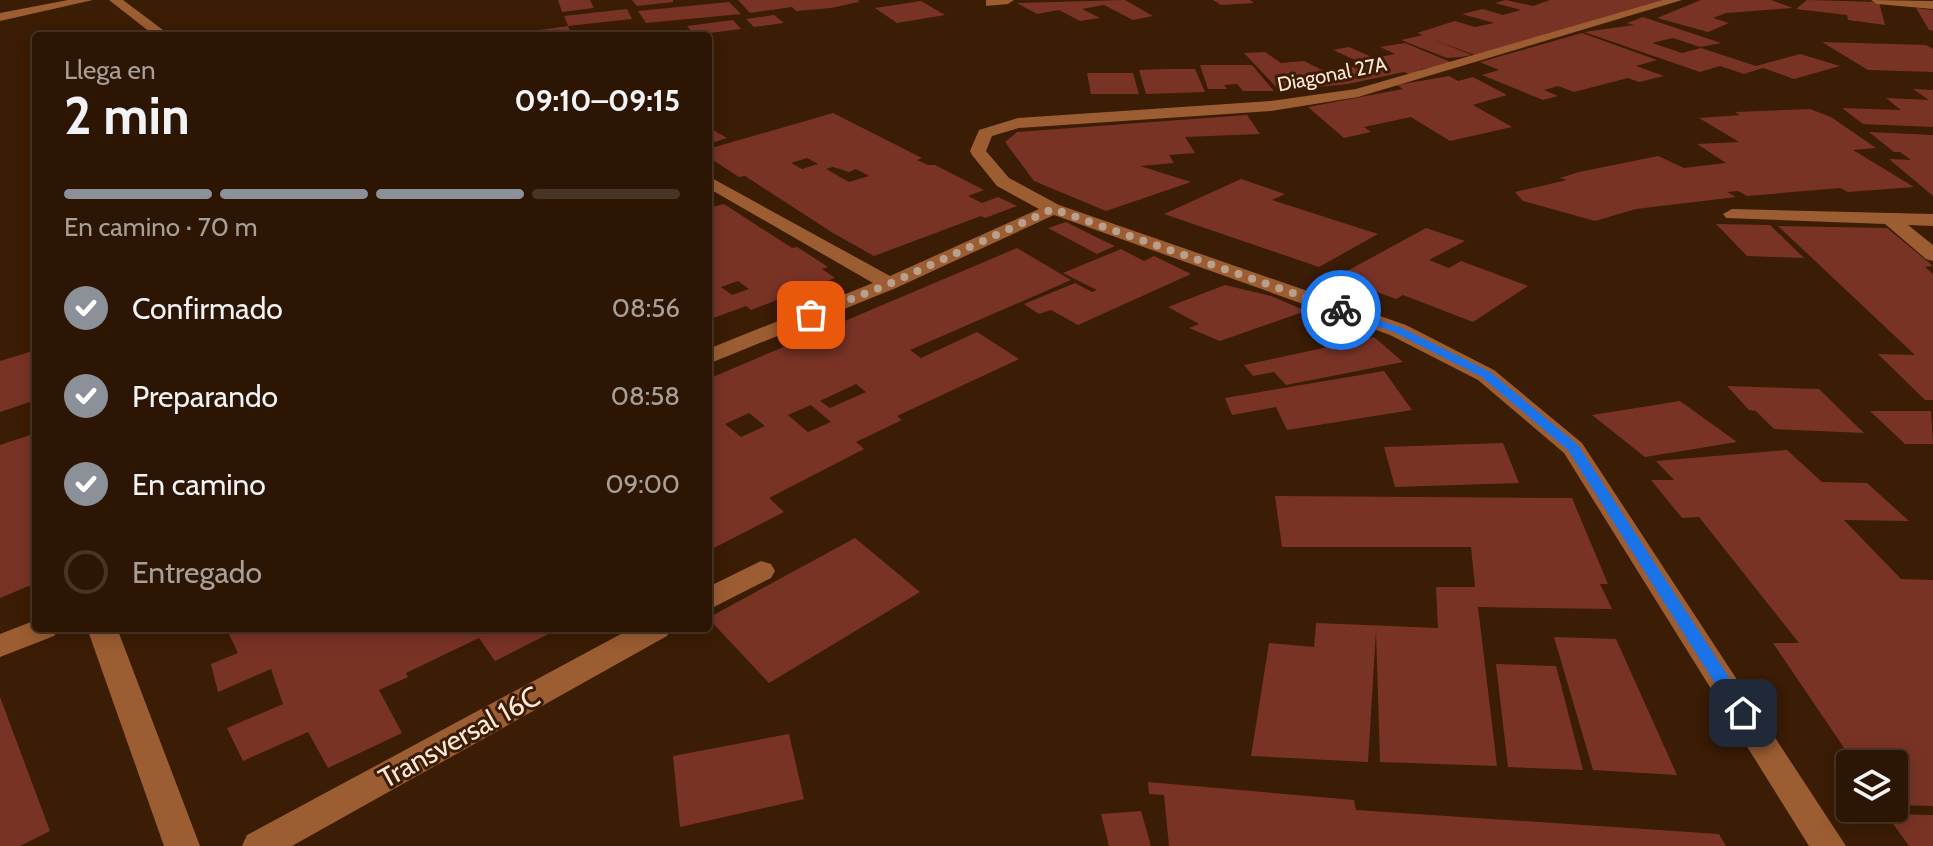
<!DOCTYPE html>
<html lang="es">
<meta charset="utf-8">
<style>
body{margin:0;font-family:Cabin,sans-serif;background:#341e0d;color:#f1f3f6;height:100vh;display:flex;flex-direction:column;font-size:30px;white-space:nowrap}
*{box-sizing:border-box;margin:0}
p{font-size:26px;color:#a69f9a}
.icon{flex:none;width:44px;height:44px;fill:none;stroke:currentColor;stroke-width:2;stroke-linecap:round;stroke-linejoin:round}
.map{position:relative;flex:1;overflow:hidden}
.panel{position:absolute;left:32px;top:32px;width:680px;height:600px;display:flex;flex-direction:column;background:#2c1503;border-radius:8px;box-shadow:0 4px 20px #0003,0 0 0 2px #483425}
.panel>*{flex:none}
.fabs{position:absolute;left:1836px;top:750px;display:grid;gap:16px}
.fabs a{display:grid;place-items:center;width:72px;height:72px;border-radius:8px;background:#2c1503;box-shadow:0 4px 20px #0003,0 0 0 2px #483425;font-size:40px}
.pin{position:absolute;display:grid;place-items:center;width:68px;height:68px;color:#fff;margin:-34px;border-radius:16px;box-shadow:0 4px 12px #0006}
.courier{position:absolute;display:grid;place-items:center;width:80px;height:80px;margin:-40px;border:6px solid #1a73e8;border-radius:50%;background:#fff;color:#222;box-shadow:0 2px 10px #0007}
.summary em{font-style:normal;font-weight:700}
.summary div{display:flex;flex-direction:column-reverse}
.summary{display:flex;align-items:center;justify-content:space-between;height:136px;padding:0 32px}
h1{font-size:52px;font-weight:700;line-height:60px}
.bar{display:grid;grid-template-columns:repeat(4,1fr);gap:12px 8px;align-content:center;height:96px;padding:0 32px}
.bar i{height:10px;border-radius:6px;background:#483425}
.bar .selected{background:#8c9099}
.bar p{grid-column:span 4}
ol{padding:0 32px;list-style:none}
li{display:flex;align-items:center;gap:24px;height:88px}
li p{margin-inline-start:auto}
li .icon{padding:8px;border-radius:50%;background:#8c9099;color:#fff;stroke-width:4}
li:last-child{color:#a69f9a}
li i{width:44px;height:44px;border:4px solid #483425;border-radius:50%}
.map>svg:first-child{display:block}
.building{fill:#793325;fill-rule:evenodd}
.lines{fill:none;stroke-linecap:round;stroke-linejoin:round}
.street{fill:#9c5d32;fill-rule:evenodd}
.route{fill:#1a73e8}
.done{stroke:#b9a08e;stroke-width:8;stroke-dasharray:0 14.4}
.labels{text-anchor:middle;stroke-width:6;stroke-linejoin:round;paint-order:stroke}
.far-street-label{font-size:20px;fill:#fde7d9;stroke:#3b1c04}
.near-street-label{font-size:28px;fill:#fde7d9;stroke:#3b1c04}
</style>
<div class="map">
<svg width="1933" height="846" viewBox="0 0 1933 846">
<rect width="100%" height="100%" fill="#3b1c04"/>
<g class="building">
<polygon points="558,0 590,0 594,8 562,12"/>
<polygon points="632,0 673,0 673,2 637,6"/>
<polygon points="738,0 858,0 859,2 831,8 796,11 792,7 750,13"/>
<polygon points="1125,0 1153,16 1133,20 1104,5 1082,9 1100,18 1080,21 1059,10 1037,14 1017,3"/>
<polygon points="1213,0 1250,0 1254,3 1221,5"/>
<polygon points="1506,0 1533,6 1550,0 1671,0 1475,55 1429,38 1472,55 1461,57 1447,58 1401,40 1423,35 1417,33 1455,21 1475,27 1494,23 1462,14 1483,9 1503,15 1521,10 1495,3"/>
<polygon points="1701,0 1771,0 1793,8 1726,13 1713,18 1729,23 1708,32 1657,18"/>
<polygon points="1807,0 1879,2 1885,25 1848,20 1847,15 1796,9"/>
<polygon points="921,1 945,15 897,23 875,8"/>
<polygon points="729,2 741,14 646,23 638,11"/>
<polygon points="1916,8 1933,10 1933,31 1929,30"/>
<polygon points="627,9 632,19 568,26 564,16"/>
<polygon points="774,15 784,23 754,27 746,19"/>
<polygon points="1643,17 1721,43 1700,47 1673,38 1652,43 1682,53 1701,48 1756,66 1800,54 1840,66 1794,79 1763,68 1744,74 1720,66 1700,72 1584,32 1634,25 1627,23"/>
<polygon points="733,20 741,29 694,35 687,26"/>
<polygon points="568,26 572,36 542,36 540,30"/>
<polygon points="683,30 682,36 638,36 640,31"/>
<polygon points="604,31 621,32 619,36 584,36 586,32"/>
<polygon points="1582,33 1657,60 1636,66 1664,76 1639,82 1628,78 1574,92 1558,86 1544,90 1558,96 1543,100 1482,75 1499,70 1480,62"/>
<polygon points="1822,42 1926,45 1933,49 1933,72 1868,70"/>
<polygon points="1405,43 1453,63 1419,70 1424,73 1412,75 1404,72 1348,84 1280,91 1244,53 1265,52 1281,63 1304,61 1324,71 1366,65 1333,50 1349,47 1374,58 1395,54 1380,47"/>
<polygon points="1200,65 1252,65 1274,91 1243,91 1237,84 1224,85 1227,89 1208,89"/>
<polygon points="1167,69 1195,69 1205,92 1146,94 1139,70"/>
<polygon points="1087,73 1133,73 1139,94 1091,94"/>
<polygon points="1449,76 1458,81 1473,77 1507,95 1473,105 1512,127 1450,141 1411,117 1364,127 1371,132 1344,138 1308,107 1403,89 1397,85"/>
<polygon points="1913,89 1933,90 1933,127 1863,124 1842,108 1901,110 1886,98 1929,100"/>
<polygon points="1810,109 1831,117 1876,148 1853,150 1914,187 1848,192 1840,188 1747,196 1738,191 1727,192 1736,197 1636,209 1595,221 1523,201 1515,192 1567,180 1560,178 1579,172 1658,156 1684,168 1726,163 1697,144 1739,142 1699,118 1740,115 1735,112"/>
<path d="M833 113 922 158 917 160 928 165H935L984 190 968 196 982 203 998 197 1017 206 985 218 981 216 874 256 833 233 745 176 739 177 708 157V149ZM807 158 818 164 802 169 791 163ZM833 167 849 172 856 169 869 176 849 182 826 169Z"/>
<polygon points="1247,115 1260,134 1185,137 1195,153 1169,155 1174,163 1140,166 1191,182 1106,211 1034,181 1005,142 1017,132"/>
<polygon points="708,127 727,138 708,144"/>
<polygon points="1869,132 1933,135 1933,196 1889,159 1911,160 1900,152 1894,152"/>
<polygon points="1241,179 1285,194 1272,200 1378,234 1319,267 1164,214"/>
<path d="M724 204 792 248 797 247 822 263 828 267 822 269 835 278 751 310 746 306 708 320V208ZM738 281 749 289 732 295 721 287Z"/>
<polygon points="1066,222 1102,240 1115,246 1097,254 1048,228"/>
<polygon points="1716,224 1770,225 1804,258 1747,256"/>
<polygon points="1778,226 1887,228 1933,266 1925,267 1933,274 1933,400 1925,400 1878,354 1915,355"/>
<polygon points="1426,228 1465,241 1429,260 1449,268 1461,261 1528,286 1473,322 1403,295 1396,299 1336,277"/>
<path d="M1017 248 1071 280 910 350 921 358 977 332 1019 359 897 416 902 420 856 442 864 449 769 498 784 512 708 551V379ZM856 384 866 392 830 408 820 401ZM811 405 831 422 808 432 788 415ZM749 413 765 426 741 437 725 424Z"/>
<polygon points="1121,249 1144,261 1154,256 1191,274 1078,325 1051,310 1039,314 1024,304 1075,283 1092,292 1097,290 1063,273"/>
<polygon points="1225,285 1271,296 1306,311 1220,341 1189,328 1199,324 1168,307"/>
<polygon points="1374,337 1403,362 1286,385 1274,372 1253,376 1244,365"/>
<polygon points="36,350 36,400 0,412 0,361"/>
<polygon points="1384,371 1412,410 1287,430 1276,407 1232,415 1225,398"/>
<polygon points="1727,386 1819,389 1864,433 1774,429 1756,411 1749,410"/>
<polygon points="1680,401 1737,442 1645,457 1592,415"/>
<polygon points="1870,411 1931,411 1933,444 1905,444"/>
<polygon points="36,433 36,583 0,598 0,445"/>
<polygon points="1503,443 1519,483 1395,487 1384,447"/>
<polygon points="1787,450 1822,482 1867,483 1909,521 1844,520 1901,579 1933,580 1933,806 1894,805 1894,764 1855,764 1773,643 1799,643 1699,517 1682,518 1651,480 1674,480 1656,461"/>
<polygon points="1275,496 1572,498 1608,584 1600,584 1612,609 1478,607 1497,766 1380,762 1376,631 1368,762 1251,756 1269,643 1314,647 1316,623 1438,628 1436,587 1475,587 1471,547 1282,547"/>
<polygon points="855,538 920,592 769,683 708,618"/>
<polygon points="226,628 560,628 495,661 479,638 406,673 408,677 379,690 402,733 328,768 308,732 243,761 227,728 283,704 271,669 218,692 211,664 238,653"/>
<polygon points="1554,637 1616,639 1677,775 1593,770"/>
<polygon points="1496,664 1556,666 1583,770 1508,767"/>
<polygon points="0,697 50,831 20,846 0,846"/>
<polygon points="789,734 804,799 680,827 673,756"/>
<polygon points="1148,782 1354,800 1356,810 1719,834 1726,846 1169,846 1164,795 1149,794"/>
<polygon points="1141,811 1151,846 1109,846 1101,814"/>
<polygon points="1886,814 1933,815 1933,846 1909,846"/>
</g>
<g class="lines">
<g class="street">
<polygon points="68,0 93,0 0,21 0,13"/>
<polygon points="109,0 123,0 167,33 155,36"/>
<polygon points="986,0 1014,0 1008,4 986,6"/>
<polygon points="1663,0 1682,0 1358,97 1271,111 1019,128 992,136 986,151 1009,178 1059,205 1406,325 1494,370 1582,443 1846,846 1809,846 1564,453 1478,380 1390,335 1054,215 896,288 708,364 708,349 873,283 708,188 708,176 890,276 1039,209 997,186 972,155 970,151 979,130 1018,118 1271,101 1356,89"/>
<polygon points="1871,0 1933,1 1933,9 1877,4"/>
<polygon points="1732,209 1933,214 1933,226 1908,225 1933,245 1933,261 1926,259 1885,224 1726,218 1723,214"/>
<polygon points="761,561 771,564 775,571 771,578 708,610 708,587"/>
<polygon points="36,620 36,628 59,628 54,636 0,657 0,634"/>
<polygon points="87,628 117,628 200,846 164,846"/>
<polygon points="632,628 672,628 667,636 292,846 242,846 247,835"/>
</g>
</g>
<polygon class="route" points="1341,307 1402,328 1490,372 1578,445 1749,708 1751,713 1749,718 1737,718 1568,450 1482,377 1394,332 1337,312 1337,308"/>
<g class="lines">
<polyline class="done" points="811,315 889,284 1053,209 1341,310"/>
</g>
<g class="labels">
<g class="far-street-label">
<text transform="translate(1332 74) rotate(-11)" y="7">Diagonal 27A</text>
</g>
<g class="near-street-label">
<text transform="translate(459 737) rotate(-29)" y="10">Transversal 16C</text>
</g>
</g>
</svg>
<div class="fabs">
<a><svg class="icon" aria-label="layers" viewBox="0 0 24 24"><path d="M12 4l9 5-9 5-9-5zM3 14l9 5 9-5"/></svg></a>
</div>
<div class="pin" style="left:811px;top:315px;background:#ea580c"><svg class="icon" aria-label="bag" viewBox="0 0 24 24"><path d="M5 8h14l-1 12H6zM9 8a3 3 0 0 1 6 0"/></svg></div>
<div class="pin" style="left:1743px;top:713px;background:#1f2937"><svg class="icon" aria-label="home" viewBox="0 0 24 24"><path d="M3 11l9-7 9 7M6 9v11h12V9"/></svg></div>
<div class="courier" style="left:1341px;top:310px"><svg class="icon" aria-label="bike" viewBox="0 0 24 24"><circle cx="6" cy="16" r="4"/><circle cx="18" cy="16" r="4"/><path d="M6 16l4-8h5l3 8M10 8l3 8H6M13 5h3"/></svg></div>
<section class="panel">
<div class="summary"><div><h1>2 min</h1><p>Llega en</p></div><em>09:10–09:15</em></div>
<div class="bar"><i class="selected"></i><i class="selected"></i><i class="selected"></i><i></i><p>En camino · 70 m</p></div>
<ol>
<li><svg class="icon" aria-label="check" viewBox="0 0 24 24"><path d="M5 12l5 5 9-10"/></svg>Confirmado<p>08:56</p></li>
<li><svg class="icon" aria-label="check" viewBox="0 0 24 24"><path d="M5 12l5 5 9-10"/></svg>Preparando<p>08:58</p></li>
<li><svg class="icon" aria-label="check" viewBox="0 0 24 24"><path d="M5 12l5 5 9-10"/></svg>En camino<p>09:00</p></li>
<li><i></i>Entregado</li>
</ol>
</section>
</div>
